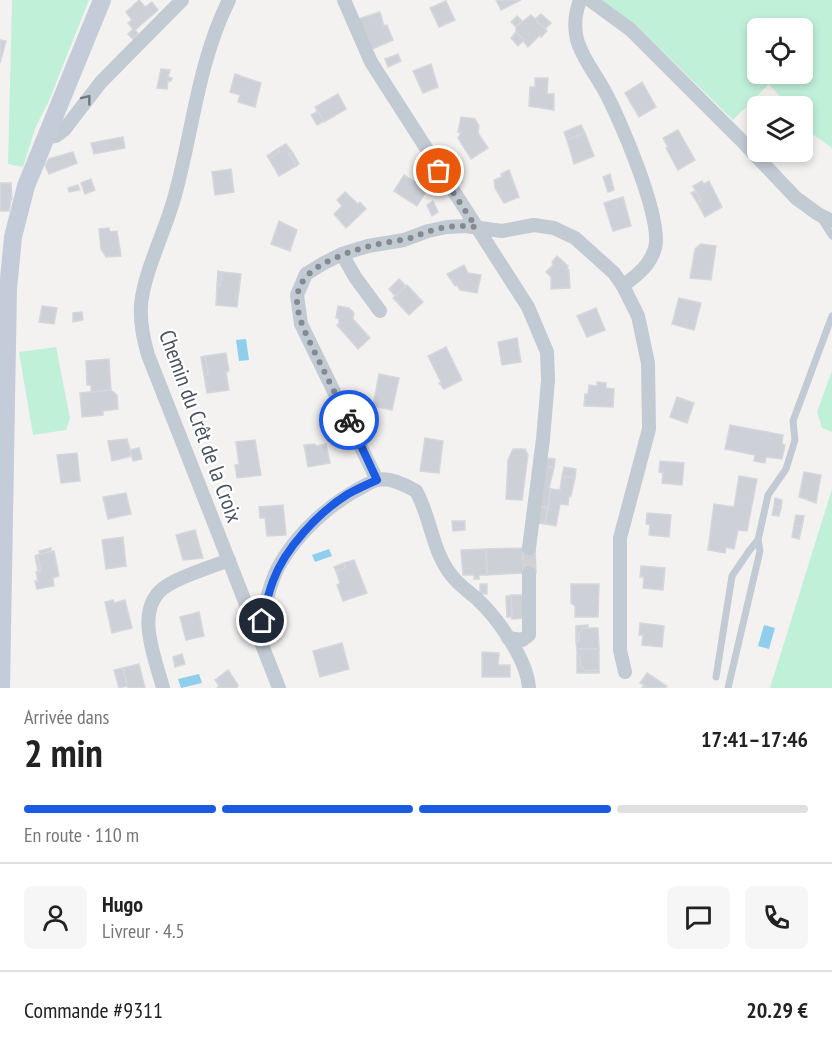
<!DOCTYPE html>
<html lang="fr">
<meta charset="utf-8">
<style>
body{margin:0;font-family:"PT Sans Narrow",sans-serif;background:#f6f6f6;color:#222;height:100vh;display:flex;flex-direction:column;font-size:22px;white-space:nowrap}
*{box-sizing:border-box;margin:0}
p{font-size:20px;color:#767676}
.icon{flex:none;width:33px;height:33px;fill:none;stroke:currentColor;stroke-width:2;stroke-linecap:round;stroke-linejoin:round}
.map{position:relative;height:688px;overflow:hidden}
.side{display:flex;flex-direction:column;background:#fff;flex:1}
.side>*{flex:none}
.controls{position:absolute;left:747px;top:18px;display:grid;gap:12px}
.controls a{display:grid;place-items:center;width:66px;height:66px;border-radius:9px;background:#fff;box-shadow:0 3px 9px #0003;font-size:30px}
.pin{position:absolute;display:grid;place-items:center;width:51px;height:51px;color:#fff;margin:-26px;border:3px solid #fff;border-radius:50%;box-shadow:0 2px 6px #0007}
.courier{position:absolute;display:grid;place-items:center;width:60px;height:60px;margin:-30px;border:4px solid #1b5be4;border-radius:50%;background:#fff;color:#222;box-shadow:0 2px 8px #0007}
.overview em{font-style:normal;font-weight:600}
.overview div{display:flex;flex-direction:column-reverse}
.overview{display:flex;align-items:center;justify-content:space-between;height:102px;padding:0 24px}
h1{font-size:39px;font-weight:600;line-height:45px}
.bar{display:grid;grid-template-columns:repeat(4,1fr);gap:9px 6px;align-content:center;height:72px;padding:0 24px}
.bar i{height:8px;border-radius:4px;background:#e0e0e0}
.bar .current{background:#1b5be4}
.bar p{grid-column:span 4}
.line{display:flex;align-items:center;gap:15px;padding:0 24px;border-top:2px solid #e0e0e0}
.line div{flex:1}
.round{display:grid;place-items:center;flex:none;width:63px;height:63px;border-radius:9px;background:#f6f6f6}
.map>svg:first-child{display:block}
.green{fill:#c1f0d9;fill-rule:evenodd}
.water{fill:#8fceec}
.building{fill:#cdd0d7;stroke:#d5d7dc;stroke-width:1.5}
.lines{fill:none;stroke-linecap:round;stroke-linejoin:round}
.minor-tunnel{stroke:#d2d2d4;stroke-width:14;stroke-dasharray:14 7;stroke-linecap:butt}
.service{stroke:#c2cad3;stroke-width:7}
.minor{stroke:#c2cad3;stroke-width:14}
.secondary{stroke:#c4ccd9;stroke-width:18}
.oneway{stroke:#6d7682}
.done{stroke:#858a92;stroke-width:6;stroke-dasharray:0 10.8}
.route{stroke:#1b5be4;stroke-width:8}
.labels{text-anchor:middle;stroke-width:4.5;stroke-linejoin:round;paint-order:stroke}
.street-label{font-size:22px;fill:#49525f;stroke:#fff}
</style>
<div class="map">
<svg width="832" height="688" viewBox="0 0 832 688">
<rect width="100%" height="100%" fill="#f4f2f1"/>
<g class="green">
<polygon points="12,0 89,0 48,103 36,126 23,167 8,164"/>
<path d="M601 0H832V148L811 133 803 123 802 106H788L769 84 733 120 636 25ZM758 28H802V74H758Z"/>
<polygon points="56,347 70,418 66,430 33,435 19,352"/>
<polygon points="832,371 832,432 822,428 817,412"/>
<polygon points="832,489 832,688 770,688"/>
</g>
<g class="water">
<polygon points="246,339 249,360 239,361 236,340"/>
<polygon points="329,549 332,556 315,562 312,555"/>
<polygon points="764,625 775,628 769,649 758,646"/>
<polygon points="199,674 202,683 181,688 178,679"/>
</g>
<g class="building">
<polygon points="139,0 145,7 152,2 158,10 135,30 138,33 133,39 128,34 133,29 128,23 132,20 126,12"/>
<polygon points="496,0 521,0 501,10"/>
<polygon points="446,1 455,20 439,27 430,8"/>
<polygon points="380,12 384,26 387,25 393,40 370,50 358,19"/>
<polygon points="541,14 551,23 545,29 535,19"/>
<polygon points="531,15 547,31 541,37 540,35 528,47 516,32 516,27"/>
<polygon points="517,16 522,21 516,27 511,22"/>
<polygon points="516,32 524,40 518,46 511,38"/>
<polygon points="0,40 6,41 0,63"/>
<polygon points="398,54 401,61 388,67 385,59"/>
<polygon points="431,64 438,87 423,93 413,71"/>
<polygon points="161,69 170,70 168,77 172,78 171,81 168,81 167,89 157,88"/>
<polygon points="235,74 261,83 255,107 238,102 240,95 230,92"/>
<polygon points="535,78 548,78 547,94 554,94 554,110 529,106 530,87 535,87"/>
<polygon points="642,82 656,107 639,117 625,93"/>
<polygon points="338,94 346,109 324,122 315,107"/>
<polygon points="318,111 324,121 317,125 311,115"/>
<polygon points="461,117 475,119 479,126 478,133 488,148 471,159 458,138 461,133 458,132"/>
<polygon points="758,119 758,131 752,125"/>
<polygon points="581,125 585,133 567,140 564,132"/>
<polygon points="678,130 695,160 678,170 666,148 668,147 663,138"/>
<polygon points="585,133 594,156 574,164 567,140"/>
<polygon points="123,137 125,148 94,154 91,143"/>
<polygon points="286,144 293,153 289,154 296,166 279,176 269,159 279,152 277,149"/>
<polygon points="277,149 279,152 269,159 267,156"/>
<polygon points="73,152 77,163 49,174 45,165 49,159"/>
<polygon points="293,153 299,164 296,166 289,154"/>
<polygon points="231,169 234,192 215,195 212,172"/>
<polygon points="509,170 519,197 504,203 495,188 494,180 502,177 501,174"/>
<polygon points="610,174 614,190 608,192 603,177"/>
<polygon points="404,175 427,190 417,206 394,191"/>
<polygon points="91,179 95,190 85,194 81,183"/>
<polygon points="702,181 704,184 709,181 722,207 705,217 697,202 701,200 693,186"/>
<polygon points="0,183 11,183 12,199 11,200 9,211 0,211"/>
<polygon points="78,185 80,190 69,192 68,188"/>
<polygon points="695,191 701,200 697,202 691,193"/>
<polygon points="345,192 358,204 360,202 366,209 346,228 334,214 342,206 337,200"/>
<polygon points="623,197 631,226 613,231 604,203"/>
<polygon points="433,201 438,212 432,216 427,205"/>
<polygon points="279,221 297,230 290,251 271,244"/>
<polygon points="109,228 110,232 117,231 121,256 106,257 101,249 99,229"/>
<polygon points="701,244 716,246 711,280 690,278 695,249"/>
<polygon points="557,256 568,266 567,267 569,271 570,288 551,289 551,277 546,272 553,265 552,262"/>
<polygon points="464,265 468,273 481,275 477,293 460,290 457,285 455,286 447,274"/>
<polygon points="218,271 222,272 220,286 217,285"/>
<polygon points="222,272 241,274 237,307 216,305 217,285 220,286"/>
<polygon points="399,279 406,286 395,296 389,289"/>
<polygon points="407,285 423,302 409,315 393,298"/>
<polygon points="679,298 701,303 694,330 672,324"/>
<polygon points="42,306 57,308 54,324 39,322"/>
<polygon points="338,306 349,308 354,313 353,319 370,338 358,349 337,325 339,324 339,319 336,318"/>
<polygon points="596,308 605,330 587,337 577,316"/>
<polygon points="82,312 83,320 73,322 73,313"/>
<polygon points="517,338 521,362 502,365 498,342"/>
<polygon points="446,347 462,380 444,389 439,383 441,382 428,356"/>
<polygon points="226,353 229,371 226,372 229,390 207,393 204,375 208,374 205,356"/>
<polygon points="205,356 208,374 204,375 201,357"/>
<polygon points="109,359 111,390 91,392 91,385 87,385 86,361"/>
<polygon points="379,374 399,378 392,410 373,406"/>
<polygon points="597,382 606,383 606,388 614,389 613,407 584,406 585,394 588,394 589,385 597,386"/>
<polygon points="111,390 117,395 118,409 103,411 103,415 82,417 80,393"/>
<polygon points="677,397 694,403 687,423 670,417"/>
<polygon points="730,425 783,435 782,444 785,445 782,459 766,457 765,463 754,461 755,455 725,449"/>
<polygon points="425,438 443,441 439,473 420,471"/>
<polygon points="127,439 132,456 112,461 108,441"/>
<polygon points="255,440 261,475 237,478 235,465 239,464 236,442"/>
<polygon points="315,444 316,446 326,444 330,463 308,467 304,445"/>
<polygon points="139,448 142,459 133,461 130,450"/>
<polygon points="513,449 525,449 528,455 522,500 506,499 508,460"/>
<polygon points="77,453 80,481 61,483 57,455"/>
<polygon points="546,458 555,459 554,468 545,466"/>
<polygon points="660,461 684,463 682,485 662,483 663,473 659,472"/>
<polygon points="545,466 554,468 549,488 551,489 548,508 538,506 542,478 545,478 546,474 544,474"/>
<polygon points="564,467 576,469 575,478 562,476"/>
<polygon points="804,472 821,475 816,503 799,497"/>
<polygon points="562,476 575,478 571,496 569,496 568,505 560,504 556,526 545,524 551,489 560,490"/>
<polygon points="739,476 757,479 747,531 738,530 734,549 726,547 725,553 708,550 714,504 734,507"/>
<polygon points="126,493 131,514 108,519 103,497"/>
<polygon points="775,498 782,500 781,508 774,506"/>
<polygon points="283,505 286,535 267,536 265,518 260,518 259,507"/>
<polygon points="538,506 548,508 545,524 536,523"/>
<polygon points="774,506 781,508 779,516 772,515"/>
<polygon points="647,513 671,515 669,537 649,535 650,525 646,524"/>
<polygon points="796,515 804,516 802,527 794,525"/>
<polygon points="452,521 465,521 465,530 453,531"/>
<polygon points="794,525 802,527 799,539 792,537"/>
<polygon points="195,530 203,558 183,560 176,535"/>
<polygon points="123,537 126,566 106,569 102,540"/>
<polygon points="51,548 51,552 40,554 39,551"/>
<polygon points="523,548 524,573 487,575 486,549"/>
<polygon points="523,548 535,548 536,573 524,573"/>
<polygon points="486,549 487,575 479,575 479,579 474,579 474,575 463,575 461,550"/>
<polygon points="54,551 59,576 53,578 54,586 37,589 35,581 38,581 36,572 41,571 37,555"/>
<polygon points="37,555 41,571 38,571 35,556"/>
<polygon points="354,560 367,593 343,601 337,585 340,583 336,571 345,568 344,563"/>
<polygon points="344,563 345,568 336,571 334,567"/>
<polygon points="641,566 665,568 663,590 643,588 644,577 640,577"/>
<rect x="480" y="584" width="7" height="10"/>
<polygon points="571,584 599,584 598,617 575,617 575,606 571,603"/>
<polygon points="511,595 525,595 526,618 512,619"/>
<polygon points="506,596 511,596 512,617 507,617"/>
<polygon points="113,600 114,603 125,600 132,628 112,633 105,602"/>
<polygon points="199,612 204,636 186,640 180,617"/>
<polygon points="640,623 664,626 662,647 642,645 643,635 639,635"/>
<polygon points="588,625 588,628 583,628 579,633 579,641 576,641 576,626"/>
<polygon points="583,628 598,628 599,649 577,649 576,641 579,641 579,633"/>
<polygon points="342,643 349,669 320,677 313,651"/>
<polygon points="577,649 599,649 599,670 585,671 580,666 580,658 577,658"/>
<polygon points="482,652 499,653 498,665 510,665 510,677 482,677"/>
<polygon points="182,654 185,664 175,667 173,657"/>
<polygon points="577,658 580,658 580,666 585,671 599,670 599,673 577,673"/>
<polygon points="139,664 145,688 128,688 123,668"/>
<polygon points="123,668 127,686 119,688 114,670"/>
<polygon points="228,670 238,685 237,688 217,688 219,686 215,680"/>
<polygon points="647,673 667,686 665,688 642,688 644,685 640,683"/>
</g>
<g class="lines">
<polyline class="minor-tunnel" points="529,573 529,548"/>
<g class="service">
<polyline points="821,219 832,236"/>
<polyline points="716,677 732,576 749,551 758,540 768,495 786,469 795,440 793,421 832,316"/>
<polyline points="728,688 760,551 758,540"/>
</g>
<g class="minor">
<path d="M229 0C198 62 193 130 175 195 166 230 144 271 141 305 140 322 143 338 148 355L279 688"/>
<polyline points="344,0 371,62 528,307 547,352 548,380 543,439 529,548"/>
<path d="M580 0C566 39 585 57 603 88 619 116 663 219 655 248 650 266 637 275 623 286"/>
<polyline points="590,0 631,30 740,139 796,198 818,214 832,221"/>
<polyline points="46,137 56,136 64,130 101,82 182,0"/>
<polyline points="342,254 355,277 380,311"/>
<polyline points="377,480 301,324 297,295 306,274 324,263 342,254 368,246 404,240 428,231 447,227 465,226 502,231 534,225 554,228 575,238 614,273 623,286 638,316 648,363 649,429 620,538 620,650 625,672"/>
<path d="M258 634C265 611 268 585 280 564 299 531 331 503 364 486 368 484 373 481 377 480 389 477 406 485 416 491 431 517 432 552 452 576 459 585 468 591 476 598 497 617 527 659 529 688"/>
<polyline points="508,638 522,640 529,635 529,573"/>
<path d="M163 688C155 657 132 606 168 585 186 574 209 568 229 560"/>
</g>
<polyline class="secondary" points="1,688 8,289 13,237 26,186 102,0"/>
</g>
<defs><path id="oneway-chevron" d="M-2-3.5L2.5 0L-2 3.5" fill="none" stroke-width="1.6" stroke-linecap="round" stroke-linejoin="round" transform="scale(1.5)"/></defs>
<use class="oneway" href="#oneway-chevron" transform="translate(87 99) rotate(-52)"/>
<g class="lines">
<path class="done" d="M349 420C338 400 328 379 318 359 298 318 278 284 331 260 353 249 376 244 401 240 410 239 418 235 427 232 443 226 460 225 476 227L439 171"/>
<path class="route" d="M262 621C265 608 268 594 273 581 285 548 319 512 348 494 357 489 368 484 377 480L349 420"/>
</g>
<g class="labels">
<g class="street-label">
<text transform="translate(201 426) rotate(70)" y="8">Chemin du Crêt de la Croix</text>
</g>
</g>
</svg>
<div class="controls">
<a><svg class="icon" aria-label="locate" viewBox="0 0 24 24"><circle cx="12" cy="12" r="6"/><path d="M12 2v4M12 18v4M2 12h4M18 12h4"/></svg></a>
<a><svg class="icon" aria-label="layers" viewBox="0 0 24 24"><path d="M12 4l9 5-9 5-9-5zM3 14l9 5 9-5"/></svg></a>
</div>
<div class="pin" style="left:439px;top:171px;background:#ea580c"><svg class="icon" aria-label="bag" viewBox="0 0 24 24"><path d="M5 8h14l-1 12H6zM9 8a3 3 0 0 1 6 0"/></svg></div>
<div class="pin" style="left:262px;top:621px;background:#1f2937"><svg class="icon" aria-label="home" viewBox="0 0 24 24"><path d="M3 11l9-7 9 7M6 9v11h12V9"/></svg></div>
<div class="courier" style="left:349px;top:420px"><svg class="icon" aria-label="bike" viewBox="0 0 24 24"><circle cx="6" cy="16" r="4"/><circle cx="18" cy="16" r="4"/><path d="M6 16l4-8h5l3 8M10 8l3 8H6M13 5h3"/></svg></div>
</div>
<section class="side">
<div class="overview"><div><h1>2 min</h1><p>Arrivée dans</p></div><em>17:41–17:46</em></div>
<div class="bar"><i class="current"></i><i class="current"></i><i class="current"></i><i></i><p>En route · 110 m</p></div>
<div class="line" style="height:108px"><a class="round"><svg class="icon" aria-label="person" viewBox="0 0 24 24"><circle cx="12" cy="8" r="4"/><path d="M4 21q1-7 8-7t8 7"/></svg></a><div><b>Hugo</b><p>Livreur · 4.5</p></div><a class="round"><svg class="icon" aria-label="chat" viewBox="0 0 24 24"><path d="M4 5h16v11H9l-5 4z"/></svg></a><a class="round"><svg class="icon" aria-label="phone" viewBox="0 0 24 24"><path d="M5 4h4l2 5-3 2q2 4 5 5l2-3 5 2v4C11 20 4 13 5 4z"/></svg></a></div>
<div class="line" style="height:78px"><div>Commande #9311</div><b>20.29 €</b></div>
</section>
